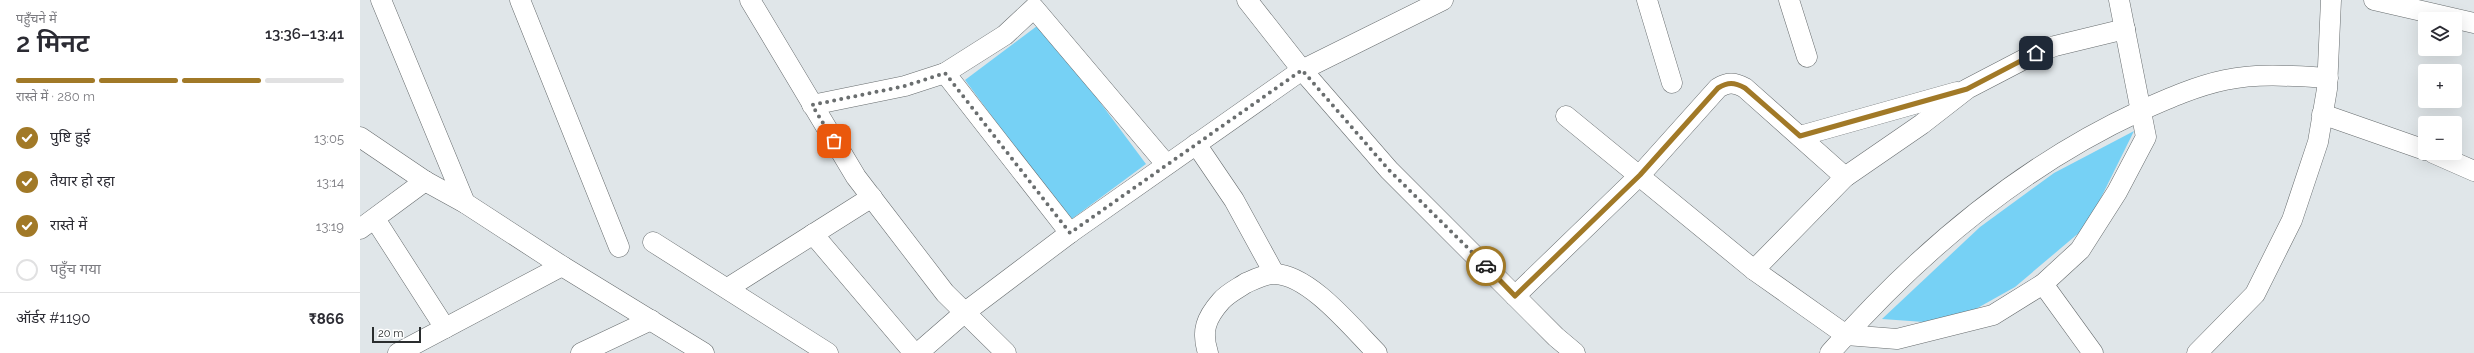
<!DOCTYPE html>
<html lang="hi">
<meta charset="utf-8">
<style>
body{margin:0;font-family:Raleway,"Noto Sans Devanagari",sans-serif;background:#f7f7f7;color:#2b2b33;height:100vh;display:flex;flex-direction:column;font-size:15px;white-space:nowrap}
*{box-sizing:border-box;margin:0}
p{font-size:13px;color:#7c7c81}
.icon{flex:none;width:22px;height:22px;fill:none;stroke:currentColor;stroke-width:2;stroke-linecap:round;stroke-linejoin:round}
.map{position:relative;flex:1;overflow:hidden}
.panel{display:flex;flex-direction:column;background:#fff;width:360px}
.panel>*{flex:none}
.controls{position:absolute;left:2058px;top:12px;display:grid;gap:8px}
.controls a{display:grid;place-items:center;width:44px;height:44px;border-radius:4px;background:#fff;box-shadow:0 4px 16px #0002;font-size:20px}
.scale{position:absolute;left:12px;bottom:10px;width:49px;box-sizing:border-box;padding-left:4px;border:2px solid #2a2d2e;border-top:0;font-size:11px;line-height:14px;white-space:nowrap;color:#2a2d2e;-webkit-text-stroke:3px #fff;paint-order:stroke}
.pin{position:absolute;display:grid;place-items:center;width:34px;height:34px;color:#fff;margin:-17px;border-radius:8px;box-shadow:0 2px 6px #0006}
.courier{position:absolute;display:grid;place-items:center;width:40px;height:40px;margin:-20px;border:3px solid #a17927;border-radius:50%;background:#fff;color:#222;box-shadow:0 1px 5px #0007}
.summary em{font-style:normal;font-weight:600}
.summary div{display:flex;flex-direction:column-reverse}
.summary{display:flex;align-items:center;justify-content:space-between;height:68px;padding:0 16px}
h1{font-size:26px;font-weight:600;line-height:30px}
.bar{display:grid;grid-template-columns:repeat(4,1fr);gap:6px 4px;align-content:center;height:48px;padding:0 16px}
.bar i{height:5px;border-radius:3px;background:#e1e1e2}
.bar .active{background:#a17927}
.bar p{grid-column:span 4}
.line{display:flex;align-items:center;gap:10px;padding:0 16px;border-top:1px solid #e1e1e2}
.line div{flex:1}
ol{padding:0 16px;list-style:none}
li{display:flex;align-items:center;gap:12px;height:44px}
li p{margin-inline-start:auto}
li .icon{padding:4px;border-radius:50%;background:#a17927;color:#fff;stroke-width:4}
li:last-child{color:#7c7c81}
li i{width:22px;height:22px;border:2px solid #e1e1e2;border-radius:50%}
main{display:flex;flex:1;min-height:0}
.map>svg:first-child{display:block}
.green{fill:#76d1f5}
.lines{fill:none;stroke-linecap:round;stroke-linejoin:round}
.minor-casing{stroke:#676c6e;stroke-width:21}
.minor{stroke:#fff;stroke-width:20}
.done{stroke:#6a6e6f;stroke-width:4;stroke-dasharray:0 7.2}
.route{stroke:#a17927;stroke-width:5}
</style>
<main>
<section class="panel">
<div class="summary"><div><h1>2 मिनट</h1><p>पहुँचने में</p></div><em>13:36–13:41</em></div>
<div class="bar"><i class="active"></i><i class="active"></i><i class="active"></i><i></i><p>रास्ते में · 280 m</p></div>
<ol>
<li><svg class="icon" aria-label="check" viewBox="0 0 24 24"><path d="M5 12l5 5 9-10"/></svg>पुष्टि हुई<p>13:05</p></li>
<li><svg class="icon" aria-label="check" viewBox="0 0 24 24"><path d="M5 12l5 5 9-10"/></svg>तैयार हो रहा<p>13:14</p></li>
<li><svg class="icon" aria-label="check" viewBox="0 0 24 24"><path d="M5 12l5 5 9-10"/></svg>रास्ते में<p>13:19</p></li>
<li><i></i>पहुँच गया</li>
</ol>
<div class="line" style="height:52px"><div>ऑर्डर #1190</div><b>₹866</b></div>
</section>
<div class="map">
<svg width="2114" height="353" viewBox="0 0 2114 353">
<rect width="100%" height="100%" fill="#e0e6e9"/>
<g class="green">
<polygon points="681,23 786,164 709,221 605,80"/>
<polygon points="1774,131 1727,226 1655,287 1605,315 1564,322 1522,319 1620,227 1694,173"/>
</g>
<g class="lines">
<defs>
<g id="minor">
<polyline points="21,0 105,203"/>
<polyline points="160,0 259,247"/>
<polyline points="390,0 496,177 585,293 646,353"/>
<polyline points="887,0 942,70 1029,170 1196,337 1215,353"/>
<polyline points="1287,0 1312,83"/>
<polyline points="1429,0 1447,57"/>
<polyline points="2014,0 2114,23"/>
<polyline points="452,105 545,86 585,73"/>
<polyline points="1962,114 2065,150"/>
<polyline points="1206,116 1394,270 1486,335 1537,339 1633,315 1683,284 1720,250 1757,192 1786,137 1759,0"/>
<polyline points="1440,136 1597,92"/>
<polyline points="0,137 65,181 105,203 202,266 344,353"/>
<polyline points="836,144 874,200 914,273"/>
<polyline points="2073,153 2114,171"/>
<polyline points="15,219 85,328"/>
<polyline points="0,229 65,181"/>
<polyline points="710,233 585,73 645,35 674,8 806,164"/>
<polyline points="453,234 554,353"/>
<polyline points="293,242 468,353"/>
<polyline points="1394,270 1485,177 1562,124 1607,89 1676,53 1695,46 1765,29"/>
<polyline points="1683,284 1733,353"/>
<polyline points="368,288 512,197"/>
<path d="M1155 296 1280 175 1358 88C1368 82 1374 82 1385 88L1485 177"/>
<polyline points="38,353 202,266"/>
<polyline points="221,353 291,320"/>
<polyline points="558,353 604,313 710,233 942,70 1083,0"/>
<path d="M848 353C841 331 846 318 861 301 868 293 877 289 886 283 893 280 907 273 915 274 950 275 993 329 1017 353"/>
<path d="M1470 353C1556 255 1661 166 1780 111 1807 99 1836 86 1865 80 1899 73 1934 76 1968 78"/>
<polyline points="1837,353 1895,294 1932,220 1958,142 1967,89 1971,0"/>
</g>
</defs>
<use href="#minor" class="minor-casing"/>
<use href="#minor" class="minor"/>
</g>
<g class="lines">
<polyline class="done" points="474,141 452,105 545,86 585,73 710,233 942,70 1029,170 1126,266"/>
<path class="route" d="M1126 266 1155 296 1280 175 1358 88C1368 82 1374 82 1385 88L1440 136 1607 89 1676 53"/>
</g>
</svg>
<div class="controls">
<a><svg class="icon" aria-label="layers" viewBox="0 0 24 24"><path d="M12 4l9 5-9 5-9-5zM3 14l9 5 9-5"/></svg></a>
<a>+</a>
<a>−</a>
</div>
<div class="scale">20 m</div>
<div class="pin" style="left:474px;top:141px;background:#ea580c"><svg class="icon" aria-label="bag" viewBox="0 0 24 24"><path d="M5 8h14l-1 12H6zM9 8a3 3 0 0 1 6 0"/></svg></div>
<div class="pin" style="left:1676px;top:53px;background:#1f2937"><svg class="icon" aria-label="home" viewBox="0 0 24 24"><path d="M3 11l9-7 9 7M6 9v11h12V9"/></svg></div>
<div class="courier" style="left:1126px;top:266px"><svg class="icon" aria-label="car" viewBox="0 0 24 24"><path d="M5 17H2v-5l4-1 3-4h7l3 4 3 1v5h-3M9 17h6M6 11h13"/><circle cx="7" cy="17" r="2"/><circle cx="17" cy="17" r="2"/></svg></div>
</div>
</main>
